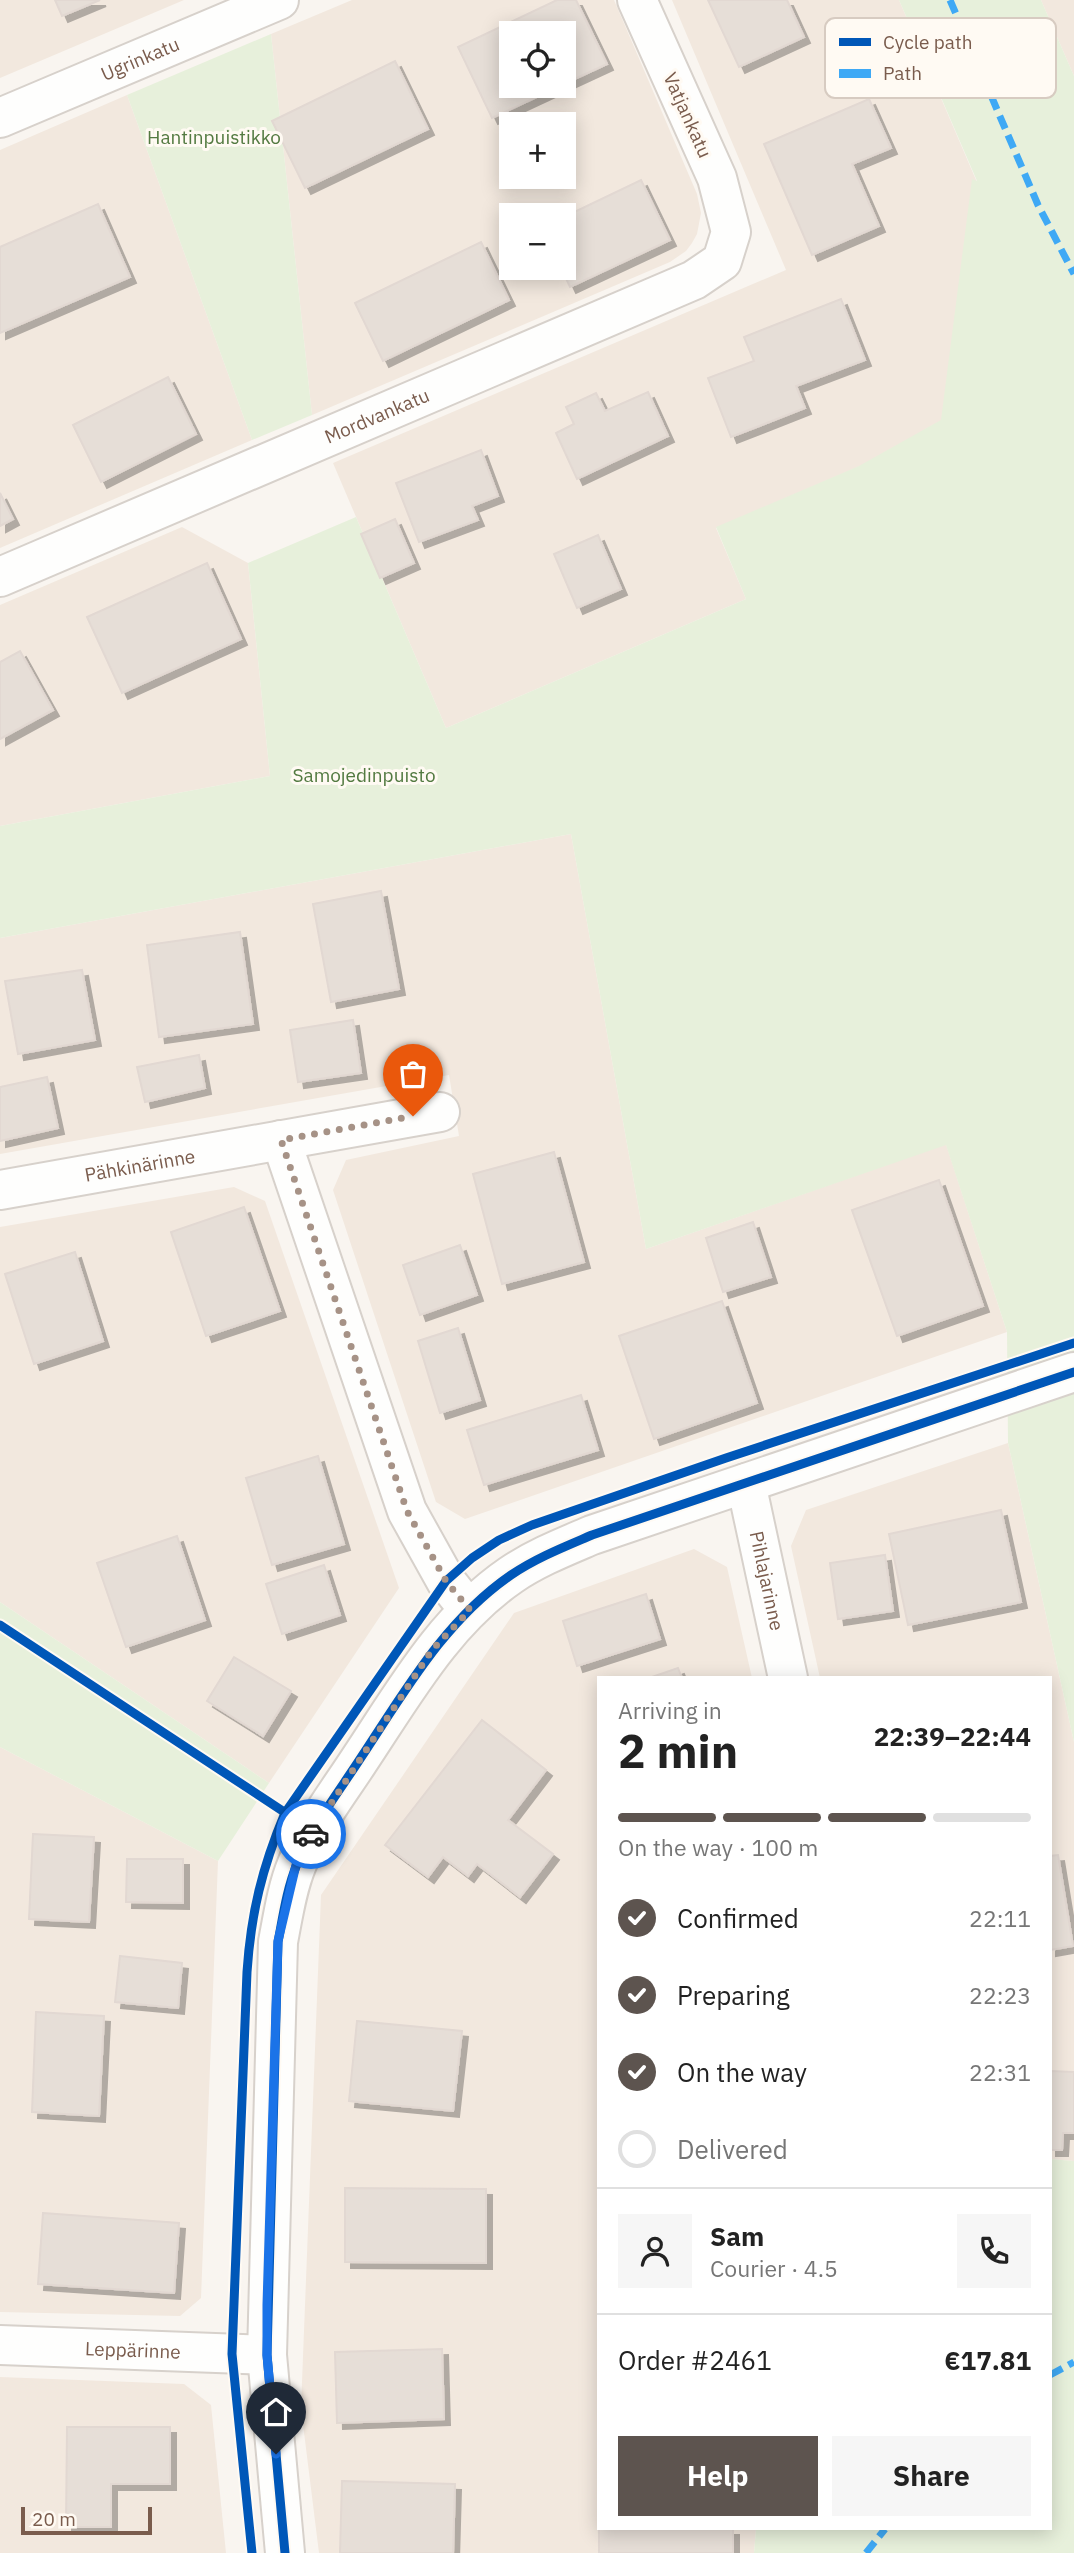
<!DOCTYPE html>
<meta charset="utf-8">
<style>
body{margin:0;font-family:"IBM Plex Sans",sans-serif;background:#f6f6f6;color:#222;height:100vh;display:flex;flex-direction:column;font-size:26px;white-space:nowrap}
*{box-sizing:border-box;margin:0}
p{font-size:23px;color:#767676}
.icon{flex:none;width:38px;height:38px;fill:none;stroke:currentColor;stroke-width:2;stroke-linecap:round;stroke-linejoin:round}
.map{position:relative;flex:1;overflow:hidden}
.side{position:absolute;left:597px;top:1676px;width:455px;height:854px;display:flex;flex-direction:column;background:#fff;border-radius:0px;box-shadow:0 4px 18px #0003}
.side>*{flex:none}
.tools{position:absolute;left:499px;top:21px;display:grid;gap:14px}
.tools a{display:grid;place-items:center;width:77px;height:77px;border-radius:0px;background:#fff;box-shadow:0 4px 18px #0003;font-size:35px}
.scale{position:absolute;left:21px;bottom:18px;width:131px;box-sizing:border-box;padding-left:7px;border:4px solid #7a5c4d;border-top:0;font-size:19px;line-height:24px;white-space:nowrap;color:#7a5c4d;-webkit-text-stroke:5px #fffaf3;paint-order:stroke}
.pin{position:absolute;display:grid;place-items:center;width:60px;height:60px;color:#fff;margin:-72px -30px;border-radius:50% 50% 50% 0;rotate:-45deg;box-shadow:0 0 7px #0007}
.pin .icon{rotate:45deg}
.courier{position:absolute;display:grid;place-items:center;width:70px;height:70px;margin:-35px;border:5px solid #1a73e8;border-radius:50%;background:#fff;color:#222;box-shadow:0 2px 9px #0007}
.headline em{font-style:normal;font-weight:700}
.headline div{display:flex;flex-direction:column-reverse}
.headline{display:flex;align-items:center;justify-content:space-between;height:119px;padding:0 21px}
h1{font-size:46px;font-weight:700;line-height:52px}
.bar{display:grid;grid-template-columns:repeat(4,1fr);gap:10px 7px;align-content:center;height:84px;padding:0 21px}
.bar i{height:9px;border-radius:5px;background:#e0e0e0}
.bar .active{background:#5d544f}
.bar p{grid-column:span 4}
.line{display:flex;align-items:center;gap:18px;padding:0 21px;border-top:2px solid #e0e0e0}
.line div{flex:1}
.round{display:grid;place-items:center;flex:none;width:74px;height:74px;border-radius:0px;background:#f6f6f6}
ol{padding:0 21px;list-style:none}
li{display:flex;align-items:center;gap:21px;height:77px}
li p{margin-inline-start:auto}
li .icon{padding:7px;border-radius:50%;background:#5d544f;color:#fff;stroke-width:4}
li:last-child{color:#767676}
li i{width:38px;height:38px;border:4px solid #e0e0e0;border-radius:50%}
.action{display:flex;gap:14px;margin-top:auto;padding:14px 21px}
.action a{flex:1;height:80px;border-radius:0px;background:#5d544f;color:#fff;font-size:28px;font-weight:700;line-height:80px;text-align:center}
.action a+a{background:#f6f6f6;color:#222}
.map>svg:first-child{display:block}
.residential{fill:#f2e8de;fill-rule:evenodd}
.green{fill:#e7f0db}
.building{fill:#e6ded7;stroke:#e2d8d2;stroke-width:2;filter:url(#shadow)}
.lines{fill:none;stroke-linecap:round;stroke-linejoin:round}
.street-casing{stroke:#d7d1cb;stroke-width:42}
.street{stroke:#fefefd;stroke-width:38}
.quiet{stroke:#3fa9f5;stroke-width:7;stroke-dasharray:14 7;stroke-linecap:butt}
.cycleway-casing{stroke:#fffaf3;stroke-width:13}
.cycleway{stroke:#0057b8;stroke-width:9}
.done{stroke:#a69286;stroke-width:7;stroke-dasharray:0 12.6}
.route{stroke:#1a73e8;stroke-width:9}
.labels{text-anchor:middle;stroke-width:6;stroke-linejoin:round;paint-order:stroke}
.street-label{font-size:19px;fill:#7a5c4d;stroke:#fffaf3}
.park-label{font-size:19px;fill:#537a41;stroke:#fffaf3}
.key{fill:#fffaf3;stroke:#d7cbc1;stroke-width:2}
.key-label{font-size:19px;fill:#7a5c4d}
</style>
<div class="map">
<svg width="1074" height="2553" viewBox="0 0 1074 2553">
<defs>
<filter id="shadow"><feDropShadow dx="6" dy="6" stdDeviation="0" flood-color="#0004"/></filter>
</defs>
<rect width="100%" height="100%" fill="#f9f5f0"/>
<g class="residential">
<polygon points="0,0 184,0 0,78"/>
<path d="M352 0H614L697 194 701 213 697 234 692 243 686 251 670 262 312 415 271 34ZM511 33H564V86H511ZM511 124H564V177H511ZM511 215H564V268H511Z"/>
<polygon points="672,0 899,0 979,187 956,425 716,528 746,599 446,728 333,463 786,270"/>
<polygon points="1041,0 1074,0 1074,76"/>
<polygon points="127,95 252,440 0,548 0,150"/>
<polygon points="182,527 248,563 270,776 0,826 0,605"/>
<polygon points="571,834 646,1249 946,1144 1007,1332 465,1519 436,1502 333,1190 346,1160 459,1136 449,1075 0,1154 0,938"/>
<polygon points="234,1187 265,1201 399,1588 269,1783 0,1602 0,1227"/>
<polygon points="1008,1443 1074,1742 1074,2161 1050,2159 1050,1678 820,1678 791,1546 806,1510"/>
<polygon points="694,1549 727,1567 752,1678 598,1678 598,2529 756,2529 754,2553 319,2553 301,2408 321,1895 514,1613"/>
<polygon points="0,1747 218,1861 201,2298 180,2316 0,2312"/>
<polygon points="0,2377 184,2384 211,2405 226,2553 0,2553"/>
</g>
<g class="green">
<polygon points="899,0 1041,0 1074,76 1074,1742 1008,1443 1007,1332 946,1145 646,1249 571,834 0,938 0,826 270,776 248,563 356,517 446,728 746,599 716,527 859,466 941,420 972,179 977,181"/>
<polygon points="271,34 312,415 252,440 127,95"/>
<polygon points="0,1602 269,1783 218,1861 0,1747"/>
<polygon points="1050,2159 1074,2161 1074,2553 754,2553 756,2529 1050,2529"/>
</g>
<g class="building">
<polygon points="55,0 100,0 62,16"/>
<polygon points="557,0 576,0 607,64 564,84 564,33 511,33 511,86 560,86 492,118 458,47"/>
<polygon points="708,0 787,0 804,37 739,67"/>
<polygon points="395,61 428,129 305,188 272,121"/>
<polygon points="869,99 891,148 852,164 879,226 812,255 764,144"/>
<polygon points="641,180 670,240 570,287 561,268 564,268 564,217"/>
<polygon points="98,204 130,277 0,333 0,247"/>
<polygon points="481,242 509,300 383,361 355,303"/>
<polygon points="841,299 865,360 796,386 805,408 731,437 708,378 754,361 744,337"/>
<polygon points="168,377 196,434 101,482 73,425"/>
<polygon points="648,392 668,436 577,479 556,433 574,424 566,407 596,393 605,411"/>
<polygon points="481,450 498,496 472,506 478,520 419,542 396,483"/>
<polygon points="0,493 13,519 0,526"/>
<polygon points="395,519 414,563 380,578 361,534"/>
<polygon points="598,535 621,589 577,608 554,554"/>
<polygon points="207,563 241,639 122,693 87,617"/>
<polygon points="20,651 53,710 0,739 0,662"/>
<polygon points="381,891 399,989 331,1002 313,904"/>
<polygon points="240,932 253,1024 159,1037 147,945"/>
<polygon points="82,970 95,1040 18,1054 5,981"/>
<polygon points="353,1020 361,1073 298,1082 290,1030"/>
<polygon points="199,1055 205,1088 145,1102 137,1067"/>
<polygon points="47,1077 58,1128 0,1141 0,1087"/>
<polygon points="554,1152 584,1262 502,1284 473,1174"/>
<polygon points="939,1180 983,1306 897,1336 852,1210"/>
<polygon points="244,1207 280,1311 206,1336 171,1232"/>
<polygon points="753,1222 771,1277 723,1292 706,1238"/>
<polygon points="460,1245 477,1295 420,1315 403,1265"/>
<polygon points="75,1252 103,1341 34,1364 5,1274"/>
<polygon points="722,1301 757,1403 654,1439 619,1336"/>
<polygon points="458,1328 480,1400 440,1413 418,1341"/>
<polygon points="581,1395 598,1450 484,1485 467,1430"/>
<polygon points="318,1456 344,1544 272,1565 246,1478"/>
<polygon points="1001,1510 1021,1602 908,1625 889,1534"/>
<polygon points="177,1536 205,1620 126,1647 97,1563"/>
<polygon points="885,1555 893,1611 838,1619 830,1563"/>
<polygon points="324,1565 340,1615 282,1634 266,1584"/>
<polygon points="646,1594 660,1639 577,1666 563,1621"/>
<polygon points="234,1657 291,1691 263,1736 207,1701"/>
<polygon points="678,1668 682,1678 649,1678"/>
<polygon points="482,1720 546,1770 508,1820 553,1854 520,1897 477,1864 468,1876 443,1857 428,1877 385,1845"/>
<polygon points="33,1834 94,1837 89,1922 29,1919"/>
<polygon points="1058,1855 1073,1946 1050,1950 1050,1856"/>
<polygon points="127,1859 183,1859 183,1903 126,1902"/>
<polygon points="120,1956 182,1963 178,2008 115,2002"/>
<polygon points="36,2012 104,2016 99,2116 32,2112"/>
<polygon points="357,2021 462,2031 453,2111 349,2101"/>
<polygon points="1050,2071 1074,2072 1074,2133 1063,2133 1062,2150 1050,2150"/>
<polygon points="345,2188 486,2189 486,2263 345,2262"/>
<polygon points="43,2213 179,2223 174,2293 38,2284"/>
<polygon points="442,2349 444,2419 337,2423 335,2352"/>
<polygon points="67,2427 170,2427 170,2484 111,2484 111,2527 66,2527"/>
<polygon points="342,2481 455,2484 453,2553 340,2553"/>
<rect x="599" y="2529" width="134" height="24"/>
</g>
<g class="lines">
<defs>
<g id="street">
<path id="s1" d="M0 118 279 0"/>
<path id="s2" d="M0 577 694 280 722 261 731 232 717 178 637 0"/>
<polyline points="281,1140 407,1511 446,1581 469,1610"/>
<path id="s3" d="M0 1190 440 1112"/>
<path id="s4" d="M746 1483 788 1678"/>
<path id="s5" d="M0 2345 267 2355"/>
<path d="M285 2553 267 2355 278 1942C283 1916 287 1888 297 1864 312 1826 338 1793 360 1759 404 1693 444 1621 511 1575 536 1558 564 1547 592 1535L1074 1372"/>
</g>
</defs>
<use href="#street" class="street-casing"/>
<use href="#street" class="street"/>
<g class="quiet">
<polyline points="950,0 1038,205 1074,274"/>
<polyline points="1050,2375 1074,2362"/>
<polyline points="866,2553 885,2529"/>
</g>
<defs>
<g id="cycleway">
<polyline points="0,1625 313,1831"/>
<path d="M252 2553 232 2354 247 1972C251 1913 262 1868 285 1813L446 1581 472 1558 499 1540 532 1525 726 1458 1074 1343"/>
<path d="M285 2553 267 2355 278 1942C283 1916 287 1888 297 1864 312 1826 338 1793 360 1759 404 1693 444 1621 511 1575 536 1558 564 1547 592 1535L1074 1372"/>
</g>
</defs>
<use href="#cycleway" class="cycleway-casing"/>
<use href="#cycleway" class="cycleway"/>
</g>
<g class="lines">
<polyline class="done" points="311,1834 432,1650 470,1610 446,1581 407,1511 281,1140 413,1116"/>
<polyline class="route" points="276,2454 267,2355 267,2305 278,1941 296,1865 311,1834"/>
</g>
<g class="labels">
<g class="street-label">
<text dy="7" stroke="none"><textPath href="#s1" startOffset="152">Ugrinkatu</textPath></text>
<text transform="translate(688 115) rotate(66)" y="7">Vatjankatu</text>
<text dy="7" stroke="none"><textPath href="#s2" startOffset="410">Mordvankatu</textPath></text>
<text dy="7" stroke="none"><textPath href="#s3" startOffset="142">Pähkinärinne</textPath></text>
<text dy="7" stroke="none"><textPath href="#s4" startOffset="100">Pihlajarinne</textPath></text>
<text dy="7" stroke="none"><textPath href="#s5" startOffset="133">Leppärinne</textPath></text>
</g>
<g class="park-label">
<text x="214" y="144">Hantinpuistikko</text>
<text x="364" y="782">Samojedinpuisto</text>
</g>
</g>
<rect x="825" y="18" width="231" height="80" rx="10" class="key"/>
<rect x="839" y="38" width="32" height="8" fill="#0057b8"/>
<rect x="839" y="69" width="32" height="9" fill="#3fa9f5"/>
<g class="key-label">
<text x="883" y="49">Cycle path</text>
<text x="883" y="80">Path</text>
</g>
</svg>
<div class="tools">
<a><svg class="icon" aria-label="locate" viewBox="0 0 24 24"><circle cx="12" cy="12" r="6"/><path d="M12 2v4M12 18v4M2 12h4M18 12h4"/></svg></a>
<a>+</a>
<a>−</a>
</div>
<div class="scale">20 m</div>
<div class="pin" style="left:413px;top:1116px;background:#ea580c"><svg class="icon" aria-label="bag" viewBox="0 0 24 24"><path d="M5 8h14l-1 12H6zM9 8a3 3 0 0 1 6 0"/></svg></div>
<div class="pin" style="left:276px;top:2454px;background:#1f2937"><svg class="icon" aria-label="home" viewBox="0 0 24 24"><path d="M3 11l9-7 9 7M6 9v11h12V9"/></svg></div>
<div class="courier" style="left:311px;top:1834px"><svg class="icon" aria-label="car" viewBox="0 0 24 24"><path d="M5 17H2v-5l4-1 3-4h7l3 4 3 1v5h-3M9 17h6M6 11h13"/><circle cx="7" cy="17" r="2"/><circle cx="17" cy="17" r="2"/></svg></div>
<section class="side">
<div class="headline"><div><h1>2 min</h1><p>Arriving in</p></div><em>22:39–22:44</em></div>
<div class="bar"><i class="active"></i><i class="active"></i><i class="active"></i><i></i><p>On the way · 100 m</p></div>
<ol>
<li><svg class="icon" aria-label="check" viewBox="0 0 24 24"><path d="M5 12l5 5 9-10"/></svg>Confirmed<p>22:11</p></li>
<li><svg class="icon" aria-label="check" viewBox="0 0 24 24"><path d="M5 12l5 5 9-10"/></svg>Preparing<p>22:23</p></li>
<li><svg class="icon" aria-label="check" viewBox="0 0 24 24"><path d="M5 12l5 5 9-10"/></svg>On the way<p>22:31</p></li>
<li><i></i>Delivered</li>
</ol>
<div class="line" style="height:126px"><a class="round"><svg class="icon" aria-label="person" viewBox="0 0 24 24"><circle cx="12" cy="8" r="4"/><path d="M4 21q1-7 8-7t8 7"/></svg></a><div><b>Sam</b><p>Courier · 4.5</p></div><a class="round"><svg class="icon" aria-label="phone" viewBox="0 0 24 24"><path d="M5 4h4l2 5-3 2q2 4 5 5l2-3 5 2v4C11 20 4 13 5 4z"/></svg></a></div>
<div class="line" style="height:91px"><div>Order #2461</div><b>€17.81</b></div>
<div class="action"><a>Help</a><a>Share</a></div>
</section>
</div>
